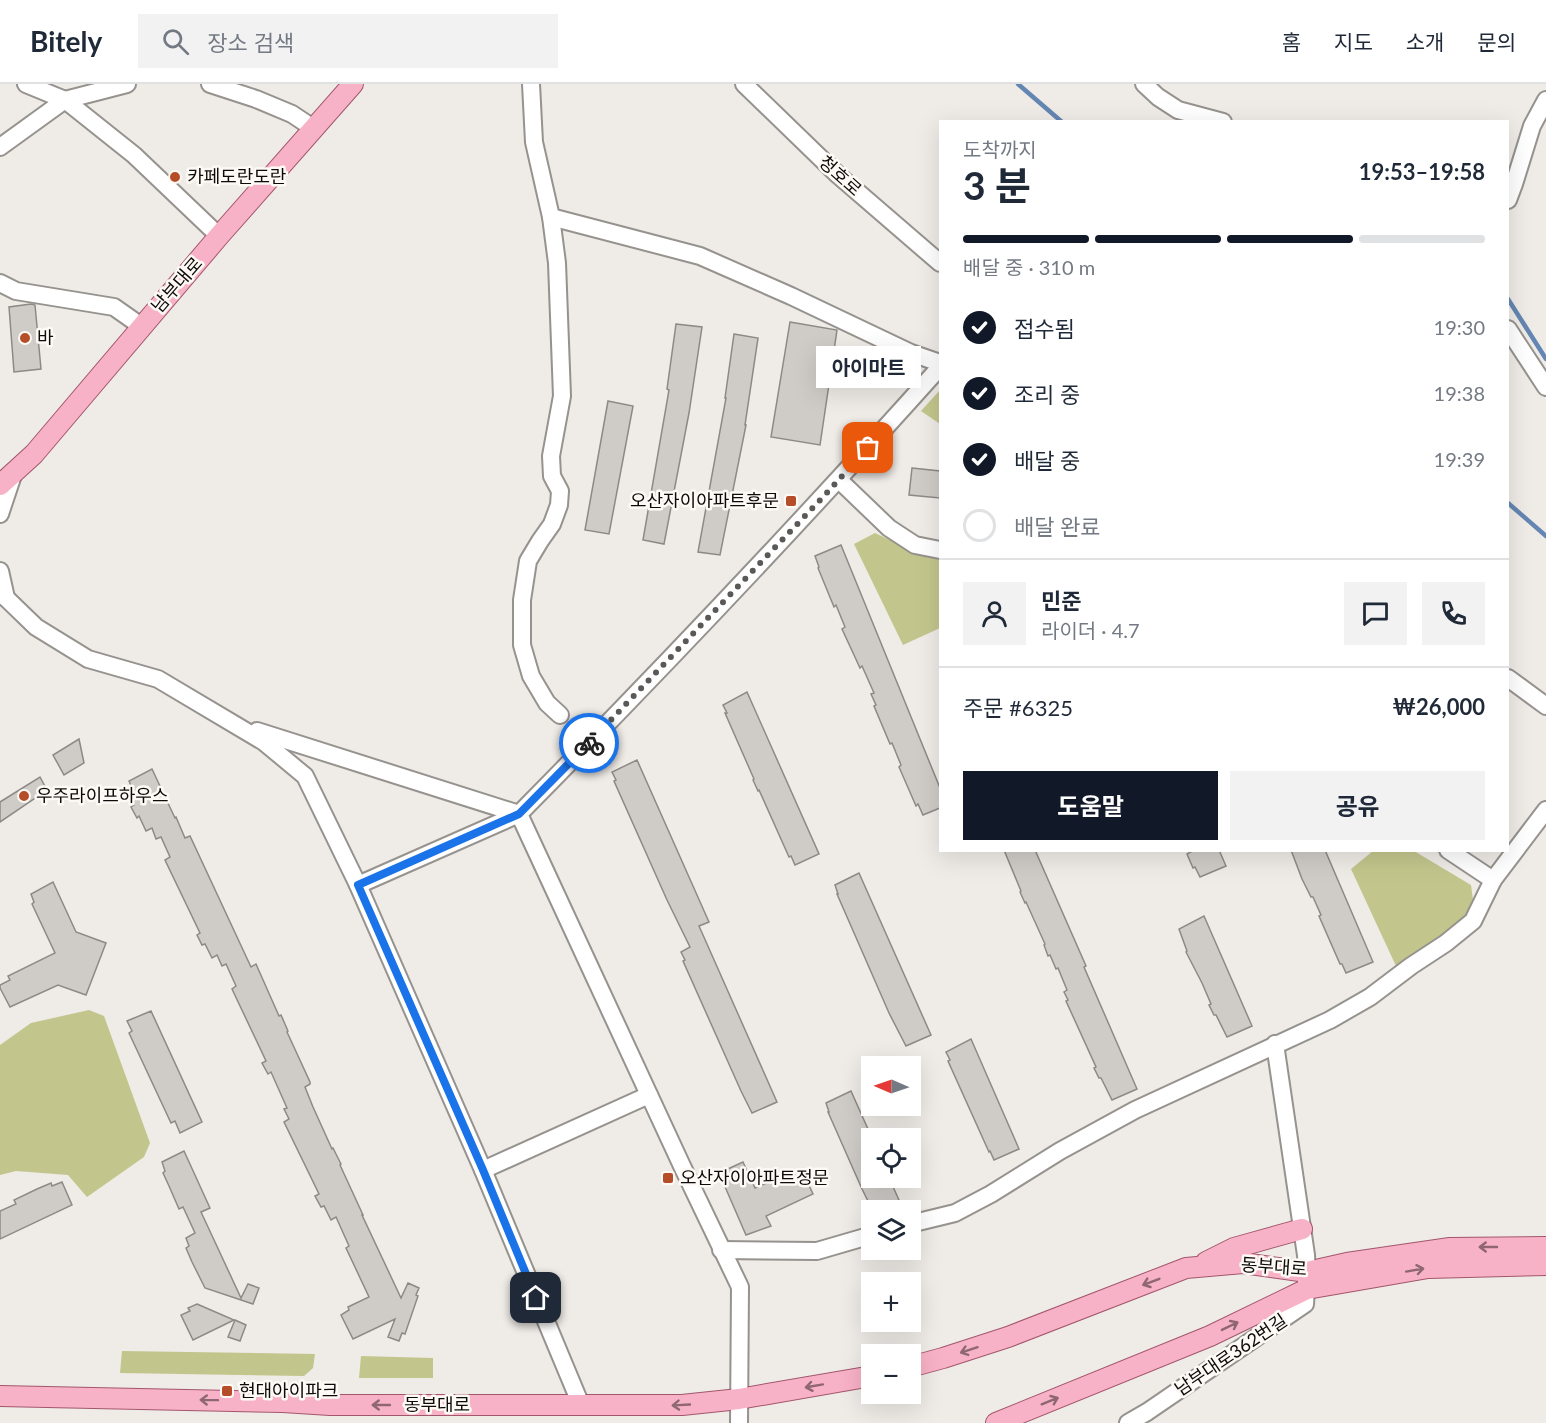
<!DOCTYPE html>
<html lang="ko">
<meta charset="utf-8">
<style>
body{margin:0;font-family:Lato,"Noto Sans KR",sans-serif;background:#f2f2f3;color:#1f2937;height:100vh;display:flex;flex-direction:column;font-size:22px;white-space:nowrap}
*{box-sizing:border-box;margin:0}
p{font-size:20px;color:#747a83}
.icon{flex:none;width:33px;height:33px;fill:none;stroke:currentColor;stroke-width:2;stroke-linecap:round;stroke-linejoin:round}
.map{position:relative;flex:1;overflow:hidden}
.details{position:absolute;left:939px;top:36px;width:570px;height:732px;display:flex;flex-direction:column;background:#fff;border-radius:0px;box-shadow:0 6px 24px #0002}
.details>*{flex:none}
.needle{width:39px;rotate:272deg}
.controls{position:absolute;left:861px;top:972px;display:grid;gap:12px}
.controls a{display:grid;place-items:center;width:60px;height:60px;border-radius:0px;background:#fff;box-shadow:0 6px 24px #0002;font-size:30px}
.pin{position:absolute;display:grid;place-items:center;width:51px;height:51px;color:#fff;margin:-26px;border-radius:12px;box-shadow:0 3px 9px #0006}
.courier{position:absolute;display:grid;place-items:center;width:60px;height:60px;margin:-30px;border:4px solid #1a73e8;border-radius:50%;background:#fff;color:#222;box-shadow:0 2px 8px #0007}
.bubble{position:absolute;height:42px;border-radius:0px;background:#fff;box-shadow:0 6px 24px #0002;font-size:20px;font-weight:700;line-height:42px;text-align:center}
.headline em{font-style:normal;font-weight:700}
.headline div{display:flex;flex-direction:column-reverse}
.headline{display:flex;align-items:center;justify-content:space-between;height:102px;padding:0 24px}
h1{font-size:39px;font-weight:700;line-height:45px}
.bar{display:grid;grid-template-columns:repeat(4,1fr);gap:9px 6px;align-content:center;height:72px;padding:0 24px}
.bar i{height:8px;border-radius:4px;background:#e0e1e3}
.bar .active{background:#111827}
.bar p{grid-column:span 4}
.line{display:flex;align-items:center;gap:15px;padding:0 24px;border-top:2px solid #e0e1e3}
.line div{flex:1}
.round{display:grid;place-items:center;flex:none;width:63px;height:63px;border-radius:0px;background:#f2f2f3}
ol{padding:0 24px;list-style:none}
li{display:flex;align-items:center;gap:18px;height:66px}
li p{margin-inline-start:auto}
li .icon{padding:6px;border-radius:50%;background:#111827;color:#fff;stroke-width:4}
li:last-child{color:#747a83}
li i{width:33px;height:33px;border:3px solid #e0e1e3;border-radius:50%}
.primary-button{display:flex;gap:12px;margin-top:auto;padding:12px 24px}
.primary-button a{flex:1;height:69px;border-radius:0px;background:#111827;color:#fff;font-size:24px;font-weight:700;line-height:69px;text-align:center}
.primary-button a+a{background:#f2f2f3;color:#1f2937}
header{display:flex;align-items:center;gap:36px;box-sizing:border-box;height:84px;padding:0 30px;background:#fff;border-bottom:2px solid #e0e1e3}
header strong{font-size:28px}
nav{display:flex;gap:33px;margin-inline-start:auto;font-size:21px}
.search{width:420px;height:54px;background:#f2f2f3;display:flex;align-items:center;gap:15px;box-sizing:border-box;padding:0 21px;border-radius:0px;color:#747a83;font-size:22px}
.map>svg:first-child{display:block}
.green{fill:#c3c68c}
.lines{fill:none;stroke-linecap:round;stroke-linejoin:round}
.stream{stroke:#6486b2;stroke-width:4.5}
.building{fill:#cfccc8;stroke:#8d8a86;stroke-width:1.5}
.minor-casing{stroke:#96928e;stroke-width:20}
.major-casing{stroke:#a2566c;stroke-width:22}
.minor{stroke:#fff;stroke-width:16}
.major{stroke:#f8b2c7;stroke-width:20}
.oneway{stroke:#8e6772}
.done{stroke:#5b5957;stroke-width:6;stroke-dasharray:0 10.8}
.route{stroke:#1a73e8;stroke-width:8}
.poi-dot{fill:#b54e28;stroke:#fdf9f4;stroke-width:2}
.labels{text-anchor:middle;stroke-width:5;stroke-linejoin:round;paint-order:stroke}
.street-label{font-size:18px;fill:#0c0b0a;stroke:#fdf9f4}
.poi-label{font-size:18px;fill:#0c0b0a;stroke:#fdf9f4;text-anchor:start}
</style>
<header>
<strong>Bitely</strong>
<div class="search"><svg class="icon" aria-label="search" viewBox="0 0 24 24"><circle cx="10" cy="10" r="6"/><path d="M15 15l6 6"/></svg>장소 검색</div>
<nav><a>홈</a><a>지도</a><a>소개</a><a>문의</a></nav>
</header>
<div class="map">
<svg width="1546" height="1339" viewBox="0 0 1546 1339">
<rect width="100%" height="100%" fill="#efebe7"/>
<g class="green">
<polygon points="940,306 940,340 921,327"/>
<polygon points="875,449 924,472 940,476 940,544 903,561 854,460"/>
<polygon points="1373,767 1414,767 1471,801 1474,823 1449,848 1396,882 1351,785"/>
<polygon points="89,926 104,932 150,1059 144,1073 87,1113 68,1091 16,1087 0,1091 0,961 31,939"/>
<polygon points="122,1267 315,1270 313,1284 304,1292 120,1289"/>
<polygon points="361,1272 433,1274 433,1294 359,1294"/>
</g>
<g class="lines">
<g class="stream">
<polyline points="1018,0 1062,38"/>
<polyline points="1508,215 1546,275"/>
<polyline points="1508,419 1546,452"/>
</g>
</g>
<g class="building">
<polygon points="31,220 35,221 41,285 14,288 9,223"/>
<polygon points="790,238 837,246 820,361 771,353"/>
<polygon points="676,240 702,243 689,329 664,460 643,456 669,306 667,305"/>
<polygon points="734,250 758,254 745,341 746,341 720,471 698,468 726,314 725,314"/>
<polygon points="608,317 633,322 609,450 585,446"/>
<polygon points="912,384 940,387 940,414 909,411"/>
<polygon points="841,461 940,704 940,724 923,731 918,720 916,722 899,683 901,681 892,659 890,660 874,622 876,621 871,610 874,609 862,582 860,584 842,545 845,543 836,521 834,523 818,484 819,483 815,472"/>
<polygon points="747,608 819,770 795,781 791,772 789,773 759,706 758,707 753,696 754,695 725,629 727,629 723,621"/>
<polygon points="79,655 84,679 64,691 53,671"/>
<polygon points="637,676 709,838 699,842 777,1018 752,1029 741,1007 683,877 685,876 681,868 690,863 667,816 614,697 616,696 612,688"/>
<polygon points="152,685 175,734 176,733 185,754 190,752 251,883 256,880 279,932 281,931 288,947 287,948 310,998 310,1000 305,1003 313,1023 332,1065 333,1064 341,1080 340,1081 363,1131 362,1131 401,1214 408,1199 419,1204 416,1211 418,1212 405,1250 402,1249 399,1257 388,1253 395,1235 353,1255 341,1231 349,1226 348,1223 369,1213 346,1164 349,1162 336,1133 331,1136 324,1122 321,1123 315,1112 319,1110 284,1038 289,1035 284,1025 287,1024 271,988 268,990 262,979 266,977 232,905 236,902 226,880 222,882 217,871 212,874 205,860 202,861 197,851 200,849 165,776 170,773 161,753 156,755 152,744 146,747 139,732 137,734 131,723 134,721 127,707 132,704 129,697"/>
<polygon points="40,693 47,706 0,738 0,718"/>
<polygon points="1004,766 1035,766 1086,882 1084,883 1137,1005 1112,1016 1101,994 1099,994 1094,984 1096,983 1066,917 1068,916 1064,908 1067,906 1058,884 1056,885 1050,871 1048,872 1044,861 1045,860 1026,818 1025,819 1020,808 1021,807"/>
<polygon points="1194,766 1219,766 1226,782 1200,793 1195,783 1193,784 1187,770"/>
<polygon points="1291,766 1325,766 1373,878 1346,889 1342,880 1340,880 1319,832 1321,831 1313,813 1311,813 1302,795"/>
<polygon points="859,789 931,951 906,962 889,929 837,810 838,810 835,801"/>
<polygon points="53,798 76,848 106,859 86,911 58,901 10,923 0,904 0,901 10,896 8,892 55,869 32,820 34,818 31,810"/>
<polygon points="1204,832 1252,942 1227,953 1216,931 1214,931 1209,921 1211,920 1202,899 1186,868 1187,867 1179,845"/>
<polygon points="151,927 202,1038 180,1049 175,1037 171,1039 129,949 132,947 127,937"/>
<polygon points="971,955 1019,1065 994,1076 990,1067 989,1068 948,977 950,976 946,968"/>
<polygon points="851,1007 872,1054 872,1094 889,1094 899,1116 876,1126 874,1126 870,1119 869,1119 862,1105 828,1028 829,1028 826,1019"/>
<polygon points="184,1067 210,1124 201,1128 241,1214 248,1200 259,1204 253,1220 205,1204 192,1178 186,1164 189,1162 186,1154 195,1149 183,1123 179,1125 169,1102 163,1089 165,1087 162,1078"/>
<polygon points="743,1078 755,1104 793,1088 799,1099 806,1095 813,1110 766,1132 771,1142 746,1151 719,1089"/>
<polygon points="62,1098 72,1121 0,1155 0,1127 16,1120 14,1116 37,1105 51,1099 52,1102"/>
<polygon points="197,1220 234,1236 193,1256 181,1231 190,1227 188,1224"/>
<polygon points="235,1236 246,1241 240,1257 228,1253"/>
</g>
<g class="lines">
<defs>
<g id="minor">
<polyline points="26,0 65,16 134,71 219,152"/>
<polyline points="210,0 256,15 292,30 313,44"/>
<polyline points="531,0 534,58 551,133 700,172 791,212 911,269 940,279"/>
<polyline points="744,0 838,91 940,179"/>
<polyline points="1144,0 1158,13 1178,26 1223,38"/>
<polyline points="0,63 65,16 127,0"/>
<polyline points="1508,116 1514,100 1532,42 1546,16"/>
<polyline points="551,133 557,179 562,312 551,372 552,392 560,407 559,421 552,440 540,457 528,477 522,516 522,561 531,592 547,619 560,631"/>
<polyline points="0,199 16,207 114,223 141,242"/>
<polyline points="1508,245 1546,303"/>
<polyline points="839,396 889,444 915,461 940,466"/>
<polyline points="0,430 14,388"/>
<polyline points="0,487 6,514"/>
<polyline points="0,506 6,514 36,543 88,575 158,595 264,658 305,692 358,801 483,1086 581,1321"/>
<polyline points="1508,594 1546,622"/>
<polyline points="257,647 519,730"/>
<polyline points="1448,766 1493,796"/>
<polyline points="358,801 519,730"/>
<polyline points="483,1086 649,1011"/>
<polyline points="910,1140 955,1129 991,1110 1060,1067 1135,1026 1330,936 1370,913 1411,882 1446,859 1473,837 1493,796 1546,726"/>
<polyline points="721,1166 817,1167 872,1151"/>
<path d="M739 1339 740 1203 682 1082 519 730C663 584 804 435 940 283"/>
<polyline points="1128,1339 1147,1328 1305,1220 1307,1188 1306,1171 1275,960"/>
</g>
<g id="major">
<polyline points="0,401 34,370 219,152 353,0"/>
<polyline points="1206,1178 1234,1164 1302,1145"/>
<polyline points="910,1283 943,1274 1008,1253 1186,1184 1243,1179 1307,1188 1347,1179 1450,1164 1546,1163"/>
<polyline points="0,1312 283,1318 330,1321 682,1321 739,1315 872,1292"/>
<polyline points="996,1339 1210,1252 1307,1205 1428,1184 1546,1181"/>
</g>
</defs>
<use href="#minor" class="minor-casing"/>
<use href="#major" class="major-casing"/>
<use href="#minor" class="minor"/>
<use href="#major" class="major"/>
</g>
<defs><path id="oneway-shaft" d="M-6 0H5M1.5-3L5.5 0L1.5 3" fill="none" stroke-width="1.6" stroke-linecap="round" stroke-linejoin="round" transform="scale(1.5)"/></defs>
<g class="oneway">
<use href="#oneway-shaft" transform="translate(1488 1163) rotate(180)"/>
<use href="#oneway-shaft" transform="translate(1415 1186) rotate(-10)"/>
<use href="#oneway-shaft" transform="translate(1151 1198) rotate(159)"/>
<use href="#oneway-shaft" transform="translate(1230 1242) rotate(-26)"/>
<use href="#oneway-shaft" transform="translate(969 1266) rotate(162)"/>
<use href="#oneway-shaft" transform="translate(814 1302) rotate(170)"/>
<use href="#oneway-shaft" transform="translate(209 1316) rotate(-179)"/>
<use href="#oneway-shaft" transform="translate(1050 1317) rotate(-22)"/>
<use href="#oneway-shaft" transform="translate(381 1321) rotate(-180)"/>
<use href="#oneway-shaft" transform="translate(681 1321) rotate(177)"/>
</g>
<g class="lines">
<polyline class="done" points="589,659 823,413 868,364"/>
<polyline class="route" points="536,1214 483,1086 358,801 519,730 589,659"/>
</g>
<g class="poi-dot">
<circle cx="175" cy="93" r="6"/>
<circle cx="25" cy="254" r="6"/>
<rect x="785" y="411" width="12" height="12" rx="3"/>
<circle cx="24" cy="712" r="6"/>
<rect x="662" y="1088" width="12" height="12" rx="3"/>
<rect x="221" y="1301" width="12" height="12" rx="3"/>
</g>
<g class="labels">
<g class="street-label">
<text transform="translate(840 92) rotate(42)" y="6">청호로</text>
<text transform="translate(177 201) rotate(-49)" y="6">남부대로</text>
<text transform="translate(1274 1183) rotate(4)" y="6">동부대로</text>
<text transform="translate(1231 1271) rotate(-34)" y="6">남부대로362번길</text>
<text x="437" y="1327">동부대로</text>
</g>
<g class="poi-label">
<text x="187" y="99">카페도란도란</text>
<text x="37" y="260">바</text>
<text x="779" y="423" text-anchor="end">오산자이아파트후문</text>
<text x="36" y="718">우주라이프하우스</text>
<text x="680" y="1100">오산자이아파트정문</text>
<text x="239" y="1313">현대아이파크</text>
</g>
</g>
</svg>
<div class="controls">
<a><svg class="needle" viewBox="-14 -14 28 28"><path d="M0-13l5 13h-10z" fill="#e53935"/><path d="M0 13l5-13h-10z" fill="#747a83"/></svg></a>
<a><svg class="icon" aria-label="locate" viewBox="0 0 24 24"><circle cx="12" cy="12" r="6"/><path d="M12 2v4M12 18v4M2 12h4M18 12h4"/></svg></a>
<a><svg class="icon" aria-label="layers" viewBox="0 0 24 24"><path d="M12 4l9 5-9 5-9-5zM3 14l9 5 9-5"/></svg></a>
<a>+</a>
<a>−</a>
</div>
<div class="pin" style="left:868px;top:364px;background:#ea580c"><svg class="icon" aria-label="bag" viewBox="0 0 24 24"><path d="M5 8h14l-1 12H6zM9 8a3 3 0 0 1 6 0"/></svg></div>
<div class="pin" style="left:536px;top:1214px;background:#1f2937"><svg class="icon" aria-label="home" viewBox="0 0 24 24"><path d="M3 11l9-7 9 7M6 9v11h12V9"/></svg></div>
<div class="courier" style="left:589px;top:659px"><svg class="icon" aria-label="bike" viewBox="0 0 24 24"><circle cx="6" cy="16" r="4"/><circle cx="18" cy="16" r="4"/><path d="M6 16l4-8h5l3 8M10 8l3 8H6M13 5h3"/></svg></div>
<div class="bubble" style="left:816px;top:262px;width:105px">아이마트</div>
<section class="details">
<div class="headline"><div><h1>3 분</h1><p>도착까지</p></div><em>19:53–19:58</em></div>
<div class="bar"><i class="active"></i><i class="active"></i><i class="active"></i><i></i><p>배달 중 · 310 m</p></div>
<ol>
<li><svg class="icon" aria-label="check" viewBox="0 0 24 24"><path d="M5 12l5 5 9-10"/></svg>접수됨<p>19:30</p></li>
<li><svg class="icon" aria-label="check" viewBox="0 0 24 24"><path d="M5 12l5 5 9-10"/></svg>조리 중<p>19:38</p></li>
<li><svg class="icon" aria-label="check" viewBox="0 0 24 24"><path d="M5 12l5 5 9-10"/></svg>배달 중<p>19:39</p></li>
<li><i></i>배달 완료</li>
</ol>
<div class="line" style="height:108px"><a class="round"><svg class="icon" aria-label="person" viewBox="0 0 24 24"><circle cx="12" cy="8" r="4"/><path d="M4 21q1-7 8-7t8 7"/></svg></a><div><b>민준</b><p>라이더 · 4.7</p></div><a class="round"><svg class="icon" aria-label="chat" viewBox="0 0 24 24"><path d="M4 5h16v11H9l-5 4z"/></svg></a><a class="round"><svg class="icon" aria-label="phone" viewBox="0 0 24 24"><path d="M5 4h4l2 5-3 2q2 4 5 5l2-3 5 2v4C11 20 4 13 5 4z"/></svg></a></div>
<div class="line" style="height:78px"><div>주문 #6325</div><b>₩26,000</b></div>
<div class="primary-button"><a>도움말</a><a>공유</a></div>
</section>
</div>
